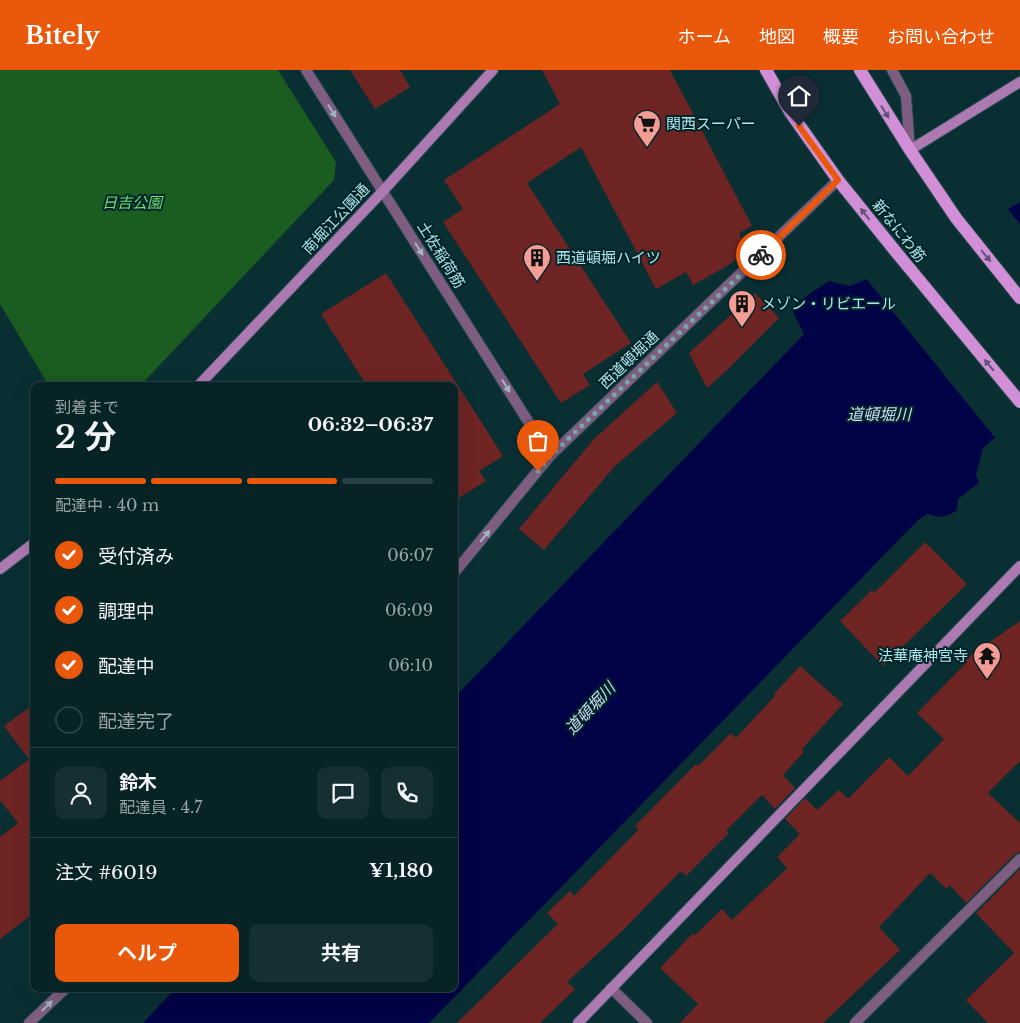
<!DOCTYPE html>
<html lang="ja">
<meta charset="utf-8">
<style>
body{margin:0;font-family:"Libre Baskerville","Noto Sans JP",serif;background:#152f32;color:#f1f3f6;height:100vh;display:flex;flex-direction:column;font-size:19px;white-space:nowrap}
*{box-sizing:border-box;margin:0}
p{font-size:16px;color:#98a4a7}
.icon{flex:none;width:28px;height:28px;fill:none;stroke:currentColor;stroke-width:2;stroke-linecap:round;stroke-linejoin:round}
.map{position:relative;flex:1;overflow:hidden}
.details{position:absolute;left:30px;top:312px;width:428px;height:610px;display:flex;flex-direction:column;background:#072326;border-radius:10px;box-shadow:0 5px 20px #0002,0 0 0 1px #284043}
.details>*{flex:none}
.pin{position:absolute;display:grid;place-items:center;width:42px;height:42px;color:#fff;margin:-51px -21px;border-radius:50% 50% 50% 0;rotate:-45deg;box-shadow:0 0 5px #0007}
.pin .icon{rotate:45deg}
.courier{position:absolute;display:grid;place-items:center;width:50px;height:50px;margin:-25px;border:4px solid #ea580c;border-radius:50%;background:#fff;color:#222;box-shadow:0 1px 6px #0007}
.overview em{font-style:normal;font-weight:700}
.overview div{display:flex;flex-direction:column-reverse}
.overview{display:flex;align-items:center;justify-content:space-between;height:85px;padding:0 25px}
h1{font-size:32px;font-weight:700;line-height:38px}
.bar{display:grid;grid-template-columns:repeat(4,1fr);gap:8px 5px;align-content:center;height:60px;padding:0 25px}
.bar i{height:6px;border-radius:4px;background:#284043}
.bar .active{background:#ea580c}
.bar p{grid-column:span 4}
.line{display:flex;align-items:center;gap:12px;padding:0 25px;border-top:1px solid #284043}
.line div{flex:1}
.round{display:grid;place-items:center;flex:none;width:52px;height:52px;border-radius:10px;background:#152f32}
ol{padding:0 25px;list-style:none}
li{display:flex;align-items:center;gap:15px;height:55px}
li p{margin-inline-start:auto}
li .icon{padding:5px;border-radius:50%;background:#ea580c;color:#fff;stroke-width:4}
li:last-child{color:#98a4a7}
li i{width:28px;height:28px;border:2px solid #284043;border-radius:50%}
.button{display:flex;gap:10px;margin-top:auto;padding:10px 25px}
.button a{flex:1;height:58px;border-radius:10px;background:#ea580c;color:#fff;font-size:20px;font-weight:700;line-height:58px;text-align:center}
.button a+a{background:#152f32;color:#f1f3f6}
header{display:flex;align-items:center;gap:30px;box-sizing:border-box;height:70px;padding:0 25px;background:#ea580c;color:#fff}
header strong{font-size:24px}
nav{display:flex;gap:28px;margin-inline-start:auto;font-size:18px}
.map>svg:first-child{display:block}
.green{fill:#1b5c20}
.water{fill:#000345}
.pier{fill:#092f33}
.building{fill:#6e2423}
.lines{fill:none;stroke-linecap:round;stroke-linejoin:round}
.street-casing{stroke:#244c50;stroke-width:12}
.secondary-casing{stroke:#244c50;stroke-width:12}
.primary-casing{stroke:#244c50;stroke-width:14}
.street{stroke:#7e5d80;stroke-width:10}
.secondary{stroke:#ad79b1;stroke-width:10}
.primary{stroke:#d28fd7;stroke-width:12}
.primary-bridge-casing{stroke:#244c50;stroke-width:14;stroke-linecap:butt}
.primary-bridge{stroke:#d28fd7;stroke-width:12}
.oneway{fill:#9fb5c5}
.oneway2{fill:#5e5577}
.done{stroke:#76a5aa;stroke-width:5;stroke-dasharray:0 9}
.route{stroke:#ea580c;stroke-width:6}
.labels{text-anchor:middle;stroke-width:4;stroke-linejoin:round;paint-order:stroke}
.poi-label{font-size:15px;fill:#b1e4ea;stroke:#002529;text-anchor:start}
.park-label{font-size:15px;font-style:italic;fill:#71e075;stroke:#002529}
.street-label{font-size:15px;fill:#b1e4ea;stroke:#002529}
.water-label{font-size:16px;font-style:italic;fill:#cfdbf4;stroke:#002529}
</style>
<header>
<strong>Bitely</strong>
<nav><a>ホーム</a><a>地図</a><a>概要</a><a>お問い合わせ</a></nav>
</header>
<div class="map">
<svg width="1020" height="953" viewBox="0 0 1020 953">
<rect width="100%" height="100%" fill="#092f33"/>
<polygon class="green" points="0,0 278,0 336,92 334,110 140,316 49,316 0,234"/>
<path class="water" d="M1020 132V354L992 370 983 378 976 405 979 413 958 429 957 440C946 448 940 448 928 444L918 450 429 953H143L175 919H454V628L804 264 793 242 798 232 829 211 850 216 860 212 1001 143Z"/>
<polygon class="pier" points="1006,137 1020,154 1020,357 997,370 864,206"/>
<g class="building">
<polygon points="350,0 400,0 410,17 375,39"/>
<polygon points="542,0 670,0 752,156 739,163 747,180 727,196 693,215 686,202 656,219 581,77 527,113 631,273 583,304 590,315 561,333 443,152 463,139 444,110 560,34"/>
<polygon points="386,203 503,386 479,401 486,411 454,431 454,316 367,316 321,244"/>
<polygon points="755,223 779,248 727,300 707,318 689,283"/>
<polygon points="657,312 677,343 615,396 544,480 519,459 594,369"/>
<polygon points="925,472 967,514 883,596 840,551 872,520 874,523"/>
<polygon points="1020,551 1020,691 988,723 1020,753 1020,782 1015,784 966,833 950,815 947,819 930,803 879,857 900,880 823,953 680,953 698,934 660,898 693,863 695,865 722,839 732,850 787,798 777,787 800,764 785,749 805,728 817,740 839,720 848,729 889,687 908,706 944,669 917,643 967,592 965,589"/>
<polygon points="800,596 843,634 802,679 804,682 783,705 795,718 775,739 762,725 726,761 729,763 686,806 681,801 622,861 567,912 575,919 540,953 457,953 558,854 547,843 570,821 574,826 639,759 635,756 696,694 698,696 731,663 736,668 775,626 774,624"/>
<polygon points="34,634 34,843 0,869 0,767 18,753 0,730 0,711 29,689 4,656"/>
<polygon points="1020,799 1020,953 988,953 966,930 1014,883 976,843"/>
</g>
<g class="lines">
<defs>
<g id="street">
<polyline points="306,0 550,386"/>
<polyline points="892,0 906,26 910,80"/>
<polyline points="454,503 550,386 838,110"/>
<polyline points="611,918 647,953"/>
<polyline points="29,953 65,919"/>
<polyline points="855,953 1020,789"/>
</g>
<g id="secondary">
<polyline points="910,80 1020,12"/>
<polyline points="198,316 383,121 493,0"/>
<polyline points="0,499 34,473"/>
<polyline points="578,953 1020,496"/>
</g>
<g id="primary">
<polyline points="766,0 790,42 838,110 896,182"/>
<polyline points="860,0 910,80 956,148 1020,228"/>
</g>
</defs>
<use href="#street" class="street-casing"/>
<use href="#secondary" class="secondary-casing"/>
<use href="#primary" class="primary-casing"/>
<use href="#street" class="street"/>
<use href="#secondary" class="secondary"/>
<use href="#primary" class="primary"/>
<defs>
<polyline id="primary-bridge" points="896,182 1020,332"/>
</defs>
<use href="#primary-bridge" class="primary-bridge-casing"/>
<use href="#primary-bridge" class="primary-bridge"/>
</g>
<defs><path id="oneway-solid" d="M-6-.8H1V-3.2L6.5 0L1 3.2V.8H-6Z" transform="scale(1.25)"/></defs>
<g class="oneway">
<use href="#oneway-solid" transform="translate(332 41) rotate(58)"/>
<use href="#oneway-solid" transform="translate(419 179) rotate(58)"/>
<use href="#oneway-solid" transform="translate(506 316) rotate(58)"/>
<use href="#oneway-solid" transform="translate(485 466) rotate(-50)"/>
<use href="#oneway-solid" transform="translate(47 936) rotate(-44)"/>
</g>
<g class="oneway2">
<use href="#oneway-solid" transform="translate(885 42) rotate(58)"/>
<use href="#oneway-solid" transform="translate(865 144) rotate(-129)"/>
<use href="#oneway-solid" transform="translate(986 186) rotate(51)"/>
<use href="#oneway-solid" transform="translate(989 295) rotate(-130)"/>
</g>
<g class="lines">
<polyline class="done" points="538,401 550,386 761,185"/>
<polyline class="route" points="761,185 838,110 799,56"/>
</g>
<defs>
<symbol id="supermarket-pin" viewBox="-11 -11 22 30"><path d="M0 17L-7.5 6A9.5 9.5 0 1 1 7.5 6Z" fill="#f59c95" stroke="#002529"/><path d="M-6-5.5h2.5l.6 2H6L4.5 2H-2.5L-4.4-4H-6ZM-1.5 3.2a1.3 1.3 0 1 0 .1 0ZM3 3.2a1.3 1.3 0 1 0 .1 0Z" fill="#111"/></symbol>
<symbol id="building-pin" viewBox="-11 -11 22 30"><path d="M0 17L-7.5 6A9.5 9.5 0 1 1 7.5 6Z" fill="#f59c95" stroke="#002529"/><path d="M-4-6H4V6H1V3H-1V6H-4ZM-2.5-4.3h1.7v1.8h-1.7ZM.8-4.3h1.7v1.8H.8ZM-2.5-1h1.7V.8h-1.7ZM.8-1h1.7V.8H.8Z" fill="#111"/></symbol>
<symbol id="temple-pin" viewBox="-11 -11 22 30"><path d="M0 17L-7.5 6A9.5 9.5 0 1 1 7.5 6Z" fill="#f59c95" stroke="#002529"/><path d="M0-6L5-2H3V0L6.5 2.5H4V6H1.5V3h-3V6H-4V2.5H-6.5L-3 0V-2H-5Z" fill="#111"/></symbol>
</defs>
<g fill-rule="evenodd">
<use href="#supermarket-pin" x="631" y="38" width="32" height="43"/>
<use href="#building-pin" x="521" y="172" width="32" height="43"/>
<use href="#building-pin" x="726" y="218" width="32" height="43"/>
<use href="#temple-pin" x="971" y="570" width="32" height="43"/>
</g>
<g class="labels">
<g class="poi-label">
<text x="666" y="59">関西スーパー</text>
<text x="556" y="193">西道頓堀ハイツ</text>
<text x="761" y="239">メゾン・リビエール</text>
<text x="968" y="591" text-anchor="end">法華庵神宮寺</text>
</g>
<g class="park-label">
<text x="132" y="138">日吉公園</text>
</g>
<g class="street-label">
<text transform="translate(336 149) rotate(-47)" y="5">南堀江公園通</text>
<text transform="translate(899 161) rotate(51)" y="5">新なにわ筋</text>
<text transform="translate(441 185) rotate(58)" y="5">土佐稲荷筋</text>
<text transform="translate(629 290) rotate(-44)" y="5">西道頓堀通</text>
</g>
<g class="water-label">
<text x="879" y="350">道頓堀川</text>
<text transform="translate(590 638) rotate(-47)" y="6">道頓堀川</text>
</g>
</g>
</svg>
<div class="pin" style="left:538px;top:401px;background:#ea580c"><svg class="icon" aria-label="bag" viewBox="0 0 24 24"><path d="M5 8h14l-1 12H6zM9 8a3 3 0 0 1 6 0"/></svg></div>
<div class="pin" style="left:799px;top:56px;background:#1f2937"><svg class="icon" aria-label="home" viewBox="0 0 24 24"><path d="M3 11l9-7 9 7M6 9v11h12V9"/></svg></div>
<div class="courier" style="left:761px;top:185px"><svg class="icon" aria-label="bike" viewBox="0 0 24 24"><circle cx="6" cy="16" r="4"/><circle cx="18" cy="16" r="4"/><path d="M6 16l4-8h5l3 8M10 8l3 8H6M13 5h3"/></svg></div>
<section class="details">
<div class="overview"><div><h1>2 分</h1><p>到着まで</p></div><em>06:32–06:37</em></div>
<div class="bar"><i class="active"></i><i class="active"></i><i class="active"></i><i></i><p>配達中 · 40 m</p></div>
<ol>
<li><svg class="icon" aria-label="check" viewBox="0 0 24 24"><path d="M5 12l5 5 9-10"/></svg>受付済み<p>06:07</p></li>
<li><svg class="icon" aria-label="check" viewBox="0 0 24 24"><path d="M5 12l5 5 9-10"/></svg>調理中<p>06:09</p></li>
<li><svg class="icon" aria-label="check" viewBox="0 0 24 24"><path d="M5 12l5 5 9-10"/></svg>配達中<p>06:10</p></li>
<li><i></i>配達完了</li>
</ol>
<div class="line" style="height:90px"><a class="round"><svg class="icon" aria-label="person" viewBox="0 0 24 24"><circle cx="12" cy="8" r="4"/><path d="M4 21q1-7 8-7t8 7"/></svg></a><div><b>鈴木</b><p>配達員 · 4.7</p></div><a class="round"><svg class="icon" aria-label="chat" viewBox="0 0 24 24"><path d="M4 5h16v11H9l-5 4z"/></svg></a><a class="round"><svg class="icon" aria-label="phone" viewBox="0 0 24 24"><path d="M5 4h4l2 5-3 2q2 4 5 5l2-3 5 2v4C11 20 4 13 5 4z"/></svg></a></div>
<div class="line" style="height:65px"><div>注文 #6019</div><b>¥1,180</b></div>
<div class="button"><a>ヘルプ</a><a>共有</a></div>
</section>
</div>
